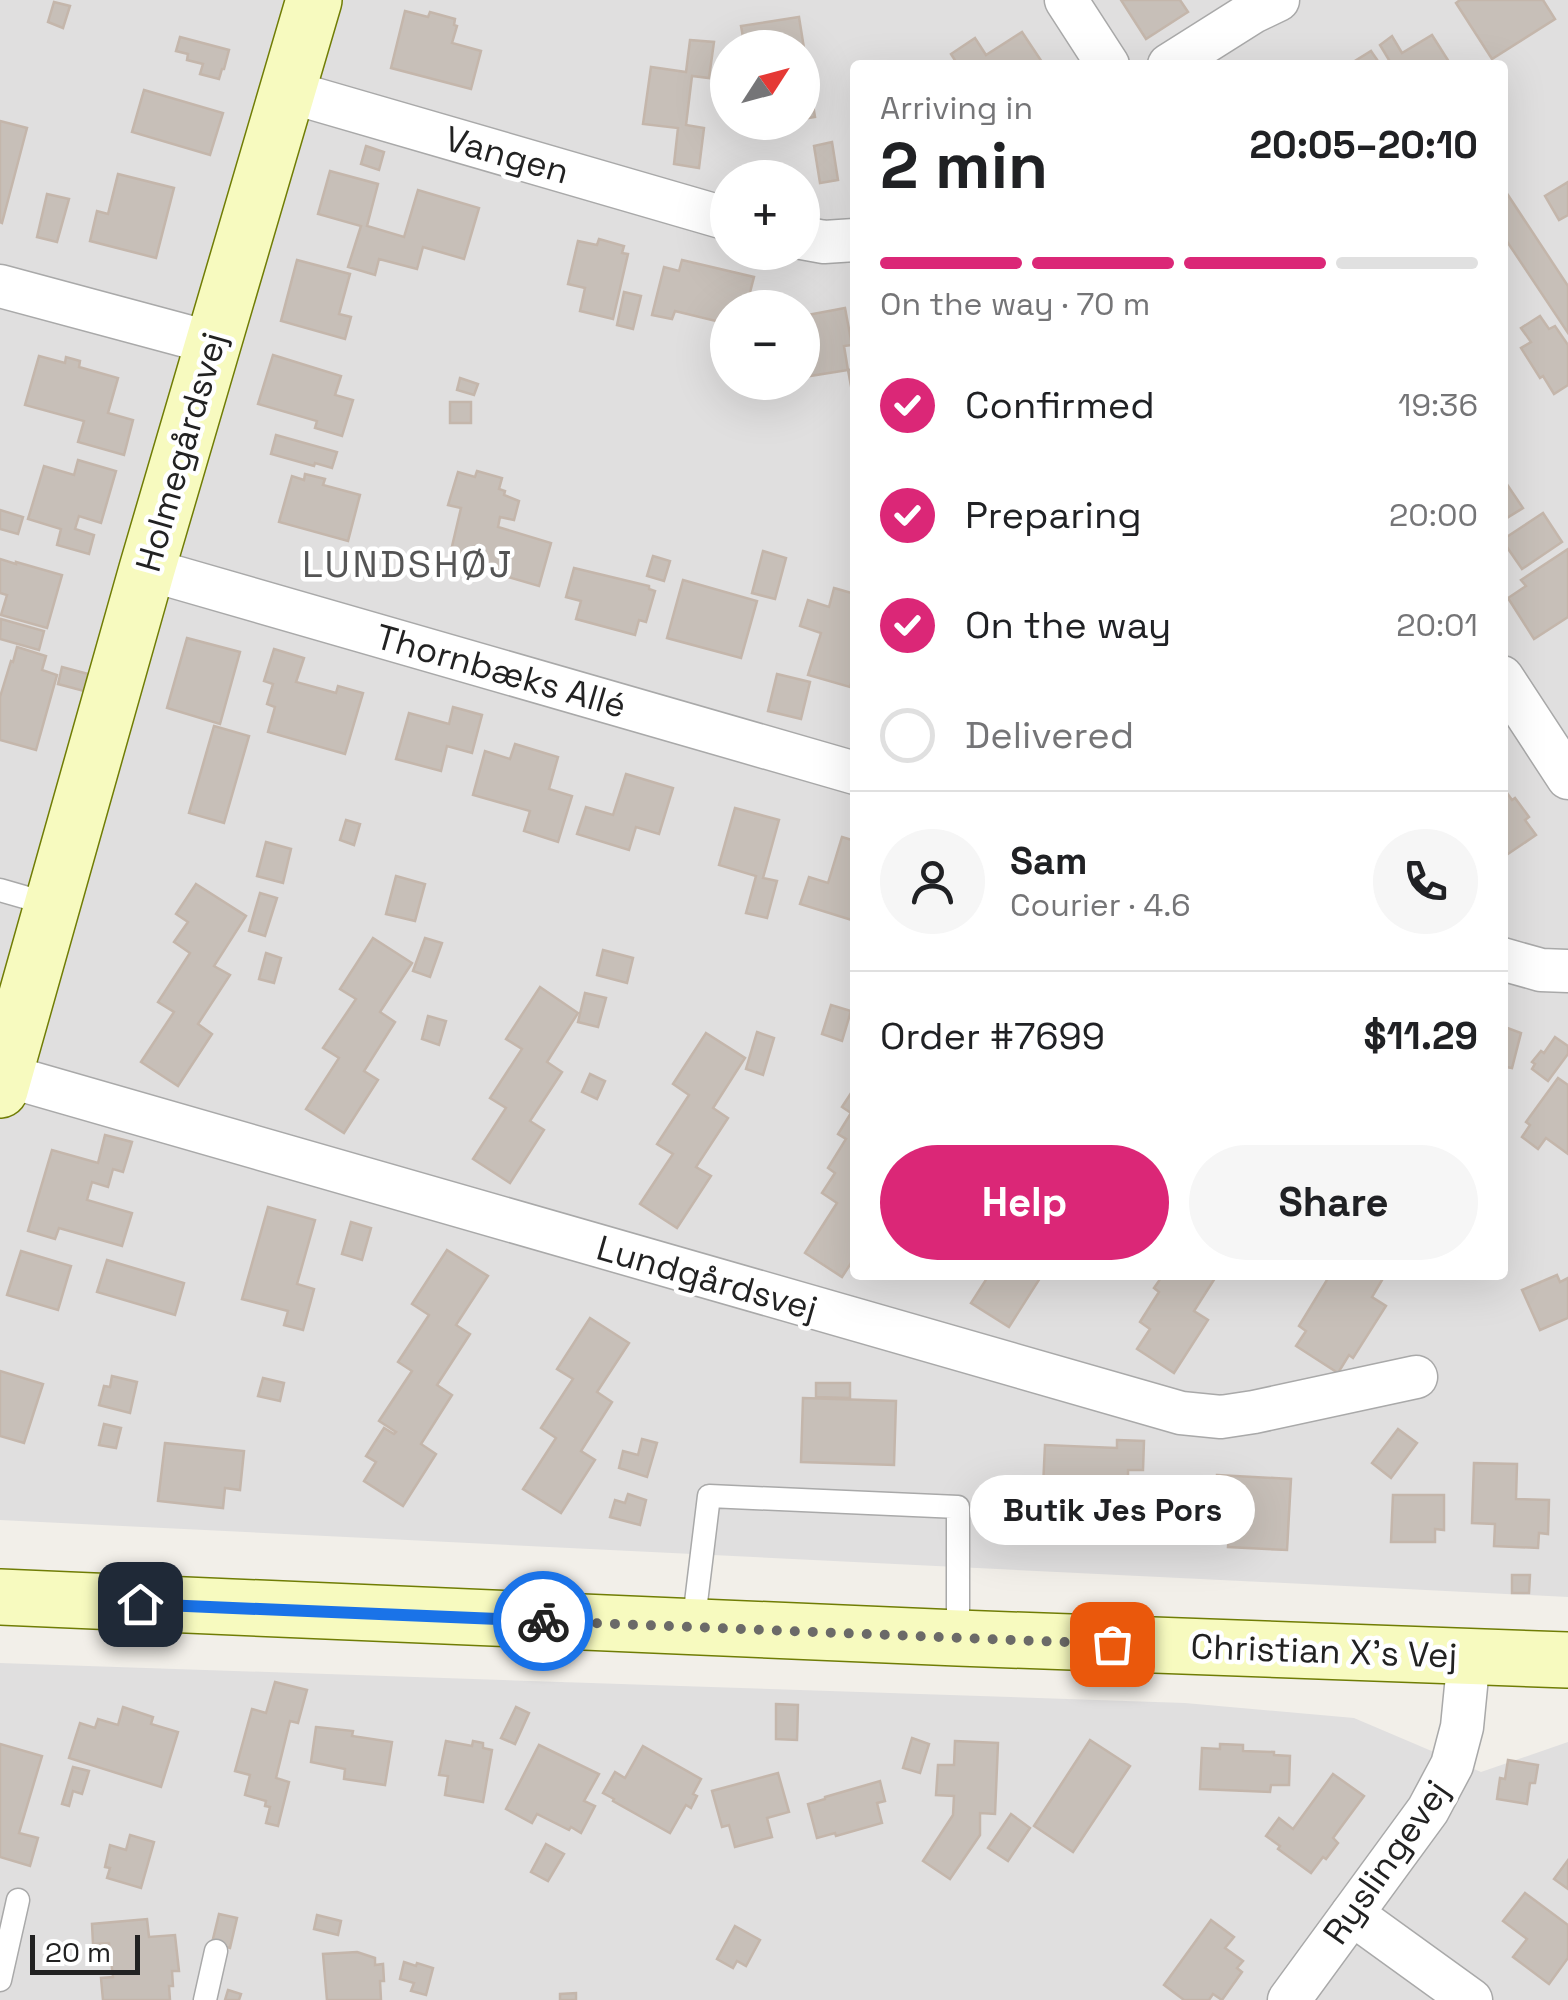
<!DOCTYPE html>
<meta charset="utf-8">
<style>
body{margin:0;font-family:"Space Grotesk",sans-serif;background:#f6f6f6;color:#202124;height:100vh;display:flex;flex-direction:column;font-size:38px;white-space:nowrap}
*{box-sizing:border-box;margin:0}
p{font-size:32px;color:#757577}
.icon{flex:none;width:55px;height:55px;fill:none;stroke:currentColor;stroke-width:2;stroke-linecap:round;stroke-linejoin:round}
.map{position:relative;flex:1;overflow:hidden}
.sheet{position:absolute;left:850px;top:60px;width:658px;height:1220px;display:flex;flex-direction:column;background:#fff;border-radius:10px;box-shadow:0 10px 40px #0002}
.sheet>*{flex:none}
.needle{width:65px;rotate:54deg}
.tools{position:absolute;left:710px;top:30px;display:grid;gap:20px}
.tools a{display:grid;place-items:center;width:110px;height:110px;border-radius:50%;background:#fff;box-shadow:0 10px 40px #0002;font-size:50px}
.scale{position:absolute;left:30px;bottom:25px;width:110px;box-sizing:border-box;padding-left:10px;border:5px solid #222;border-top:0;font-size:28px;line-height:35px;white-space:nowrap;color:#222;-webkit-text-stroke:8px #fff;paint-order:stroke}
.pin{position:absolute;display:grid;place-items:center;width:85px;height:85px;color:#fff;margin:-42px;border-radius:20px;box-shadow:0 5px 15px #0006}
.courier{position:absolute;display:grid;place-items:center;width:100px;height:100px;margin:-50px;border:8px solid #1a73e8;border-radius:50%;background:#fff;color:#222;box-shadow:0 2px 12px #0007}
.bubble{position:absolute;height:70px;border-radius:35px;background:#fff;box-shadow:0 10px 40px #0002;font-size:32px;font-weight:800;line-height:70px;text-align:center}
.overview em{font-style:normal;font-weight:800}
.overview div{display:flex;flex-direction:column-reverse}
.overview{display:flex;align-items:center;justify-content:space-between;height:170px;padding:0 30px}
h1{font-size:65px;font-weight:800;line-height:75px}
.bar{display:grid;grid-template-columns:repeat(4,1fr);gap:15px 10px;align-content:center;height:120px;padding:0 30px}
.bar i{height:12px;border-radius:8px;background:#e0e0e0}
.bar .current{background:#db2777}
.bar p{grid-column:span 4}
.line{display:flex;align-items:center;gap:25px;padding:0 30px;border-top:2px solid #e0e0e0}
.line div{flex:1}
.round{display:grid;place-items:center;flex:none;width:105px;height:105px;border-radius:52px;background:#f6f6f6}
ol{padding:0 30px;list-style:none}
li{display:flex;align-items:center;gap:30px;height:110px}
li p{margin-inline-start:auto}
li .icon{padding:10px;border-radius:50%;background:#db2777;color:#fff;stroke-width:4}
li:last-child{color:#757577}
li i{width:55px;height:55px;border:5px solid #e0e0e0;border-radius:50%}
.action{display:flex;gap:20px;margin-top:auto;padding:20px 30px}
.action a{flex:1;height:115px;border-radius:60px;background:#db2777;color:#fff;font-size:40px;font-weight:800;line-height:115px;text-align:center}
.action a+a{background:#f6f6f6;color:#202124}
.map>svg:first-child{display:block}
.residential{fill:#e0dfdf;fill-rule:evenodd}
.building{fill:#c7bfb8;stroke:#c4b6ab;stroke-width:2.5}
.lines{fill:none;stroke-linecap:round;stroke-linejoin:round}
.lane-casing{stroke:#a9a9a9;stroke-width:25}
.street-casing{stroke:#a9a9a9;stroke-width:45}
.secondary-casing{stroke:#707d05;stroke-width:58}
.lane{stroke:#fff;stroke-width:22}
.street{stroke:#fff;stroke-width:42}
.secondary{stroke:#f7fabf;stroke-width:55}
.done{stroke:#6b6a68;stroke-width:10;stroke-dasharray:0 18}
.route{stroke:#1a73e8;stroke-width:12}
.labels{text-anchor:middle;stroke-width:9;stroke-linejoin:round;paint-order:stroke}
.street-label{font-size:35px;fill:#222;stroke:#fff}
.neighbourhood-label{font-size:38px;letter-spacing:2.5px;fill:#555;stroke:#fff}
</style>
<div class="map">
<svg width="1568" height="2000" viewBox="0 0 1568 2000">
<rect width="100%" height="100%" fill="#f2efe9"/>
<g class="residential">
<path d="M0 0H1568V1597L0 1520ZM728 48H802V122H728ZM855 65H1502V1275H855ZM728 178H802V252H728ZM728 308H802V382H728Z"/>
<polygon points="0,1663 1185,1703 1354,1718 1481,1772 1568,1742 1568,2000 0,2000"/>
</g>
<g class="building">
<polygon points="1121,0 1180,0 1188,12 1146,39"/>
<polygon points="1460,0 1543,0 1555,19 1492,59 1456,3"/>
<polygon points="54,2 70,6 63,28 48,22"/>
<polygon points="405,11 428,17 430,12 455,19 454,25 457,26 452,43 481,51 471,89 391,68"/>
<polygon points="799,17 815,117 802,119 802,48 745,48 741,26"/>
<polygon points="1022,32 1044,65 958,65 951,54 975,38 986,55"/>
<polygon points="1432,35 1451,65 1392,65 1380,45 1392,36 1402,53"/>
<polygon points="180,37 229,50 224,69 222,69 219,79 200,74 203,64 187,60 188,54 176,51"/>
<polygon points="690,40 714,42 709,78 692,76 686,125 704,128 699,168 674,164 678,128 643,124 651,67 686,72"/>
<polygon points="1371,51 1380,64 1351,65 1350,64"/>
<polygon points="144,90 223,113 210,155 132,132"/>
<polygon points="0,121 27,128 2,223 0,222"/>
<polygon points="832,142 838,180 820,183 814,146"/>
<polygon points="366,146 384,152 379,170 361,164"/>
<polygon points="330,171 378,184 367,226 404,237 418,190 479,208 464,259 423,247 417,269 379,259 375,275 348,267 361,226 318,214"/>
<polygon points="118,174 174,188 156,258 90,241 97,211 108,214"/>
<polygon points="1568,182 1568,215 1559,220 1545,196"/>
<polygon points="1502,186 1568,286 1568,333 1502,234"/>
<polygon points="47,194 69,199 57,242 37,237"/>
<polygon points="599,239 624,246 622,253 628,254 613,319 580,311 585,288 568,284 578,241 597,245"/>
<polygon points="297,260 350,274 339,314 351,317 345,339 281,321"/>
<polygon points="682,260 754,277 746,308 728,308 728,324 675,311 672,319 652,315 664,267 679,271"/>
<polygon points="624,292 641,296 633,329 617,325"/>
<polygon points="845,308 852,345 844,346 848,370 810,376 806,358 802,358 802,316"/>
<polygon points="1540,316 1549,329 1555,326 1568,345 1568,385 1554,394 1543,376 1540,378 1521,348 1531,342 1521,328"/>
<polygon points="273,355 341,376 335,395 353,400 342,436 315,428 317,421 258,404"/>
<polygon points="39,356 65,363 66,357 80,361 79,367 118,378 108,413 133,420 124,455 78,442 84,421 25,405"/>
<polygon points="855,369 855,402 854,402 848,370"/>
<polygon points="460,378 478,384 474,395 457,390"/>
<rect x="450" y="402" width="21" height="21"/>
<polygon points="276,435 337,452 332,468 315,463 314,466 271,454"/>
<polygon points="78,460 116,471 101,523 79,516 75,529 94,535 89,554 57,545 61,529 28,519 44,466 74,475"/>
<polygon points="477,471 502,478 499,489 505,491 504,495 519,501 514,520 500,517 498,527 551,543 539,586 480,569 482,565 450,555 461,508 448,505 458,472 475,477"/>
<polygon points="305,474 325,479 323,485 360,495 348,541 279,522 292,476 304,480"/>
<polygon points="1502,477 1523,508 1502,521"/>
<polygon points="0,510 23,517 18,534 0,529"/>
<polygon points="1543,513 1562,542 1522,569 1502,540"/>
<polygon points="1568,549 1568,617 1534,639 1508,598 1526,586 1521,580"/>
<polygon points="763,551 786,558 775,599 752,593"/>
<polygon points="653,556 670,561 664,581 647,576"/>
<polygon points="0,559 16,564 16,562 62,575 47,628 1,615 7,595 0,593"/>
<polygon points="574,568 649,586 649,589 655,591 646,622 639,620 635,635 576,619 581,601 566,597"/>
<polygon points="683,580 757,601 741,658 667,638"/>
<polygon points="834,588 855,594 855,669 850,687 808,675 821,633 800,626 808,600 829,607"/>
<polygon points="1,619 44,631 39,650 0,639"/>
<polygon points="187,638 240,652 220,724 167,708"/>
<polygon points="17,647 46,656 42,670 57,675 36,750 0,740 0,697 11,661 13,662"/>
<polygon points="274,649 304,658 296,682 336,693 338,686 363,693 345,754 268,732 275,707 267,704 273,684 264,681"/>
<polygon points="62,667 88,674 84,691 58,684"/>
<polygon points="777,674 810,682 801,719 768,711"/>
<polygon points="453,707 482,715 472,753 447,746 441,771 396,759 409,713 449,724"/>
<polygon points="214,726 249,736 224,823 189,813"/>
<polygon points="515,744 558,757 549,789 572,796 558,842 524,831 530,811 473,795 485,751 510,759"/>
<polygon points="626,774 673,788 659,834 636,827 629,850 577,834 586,807 613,815"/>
<polygon points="1502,786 1512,800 1515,798 1529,817 1525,820 1536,835 1502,858"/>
<polygon points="735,808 779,820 763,878 777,881 767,918 746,913 756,876 719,865"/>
<polygon points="346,820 360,824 354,845 340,840"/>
<polygon points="842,837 855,841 855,921 800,904 809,877 828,883"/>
<polygon points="266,842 291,849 283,883 257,876"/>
<polygon points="396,876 425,884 415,921 386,914"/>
<polygon points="196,884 246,916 214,966 230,975 198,1024 212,1034 178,1086 141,1062 174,1012 158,1002 190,953 174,942 188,922 176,914"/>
<polygon points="260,893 277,898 265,936 249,931"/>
<polygon points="373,938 412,963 380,1012 395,1022 364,1071 378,1080 344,1133 306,1109 339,1058 323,1048 356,999 340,989"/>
<polygon points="425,938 442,943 430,977 413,971"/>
<polygon points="603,950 633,958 627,983 597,975"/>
<polygon points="266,953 281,958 274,983 259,979"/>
<polygon points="540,987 578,1013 547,1062 562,1072 530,1121 544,1130 510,1183 473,1159 506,1108 490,1098 522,1049 506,1039"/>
<polygon points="585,993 606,998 598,1027 578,1022"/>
<polygon points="831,1005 851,1011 842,1041 822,1034"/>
<polygon points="428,1016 446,1021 439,1045 422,1039"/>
<polygon points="1502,1026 1521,1033 1512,1068 1506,1067 1502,1080"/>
<polygon points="757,1032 774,1038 763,1075 746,1069"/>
<polygon points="706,1033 745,1058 713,1108 728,1118 696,1167 711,1176 677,1228 640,1204 673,1154 657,1144 689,1095 673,1084"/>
<polygon points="1555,1037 1568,1046 1568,1054 1548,1081 1532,1069 1535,1064 1532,1062 1541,1051 1544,1053"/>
<polygon points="590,1074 605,1081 597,1099 582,1092"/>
<polygon points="1558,1078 1568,1085 1568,1154 1546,1138 1538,1149 1522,1137 1530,1125 1526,1122"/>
<polygon points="855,1087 855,1257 842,1277 805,1253 837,1203 822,1193 835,1173 828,1168 846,1139 838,1134 851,1113 842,1107"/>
<polygon points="105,1135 132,1142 123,1172 113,1169 108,1187 92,1182 87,1200 132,1213 122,1246 59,1228 55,1239 28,1231 52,1150 98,1163"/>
<polygon points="268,1207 315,1220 297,1284 314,1289 303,1330 284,1325 288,1311 242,1299"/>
<polygon points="351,1222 371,1228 362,1260 342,1254"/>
<polygon points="447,1250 488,1276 456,1325 470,1334 437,1385 452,1395 421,1444 436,1454 403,1506 364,1481 376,1462 366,1456 384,1428 394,1434 396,1432 379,1421 412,1371 398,1362 429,1315 412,1304"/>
<polygon points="21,1251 71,1266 58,1310 7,1295"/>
<polygon points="107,1260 184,1283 175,1315 97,1292"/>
<polygon points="989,1275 1042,1275 1009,1327 971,1303"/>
<polygon points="1163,1275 1217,1275 1194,1311 1208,1320 1174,1373 1137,1349 1150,1329 1140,1322 1159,1292 1154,1288"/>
<polygon points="1330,1275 1385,1275 1372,1297 1386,1306 1353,1358 1349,1355 1338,1373 1296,1346 1306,1331 1299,1326"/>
<polygon points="1557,1275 1560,1282 1568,1278 1568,1318 1540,1330 1522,1290"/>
<polygon points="590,1318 629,1343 597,1392 612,1402 581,1451 595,1460 561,1513 523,1489 556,1438 541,1428 573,1379 557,1369"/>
<polygon points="0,1371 43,1384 24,1443 0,1436"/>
<polygon points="112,1376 137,1382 130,1413 99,1405 104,1386 110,1387"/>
<polygon points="263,1378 284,1383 280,1401 258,1396"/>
<polygon points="816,1383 850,1383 850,1398 816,1397"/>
<polygon points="803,1398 896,1401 894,1465 801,1462"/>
<polygon points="104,1424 121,1428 116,1448 99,1445"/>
<polygon points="1398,1429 1417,1443 1391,1478 1372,1463"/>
<polygon points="642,1439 657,1443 647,1477 619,1468 623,1451 638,1455"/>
<polygon points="1117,1440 1144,1441 1143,1470 1128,1470 1128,1480 1117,1480 1115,1519 1052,1517 1053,1487 1043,1487 1045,1445 1117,1448"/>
<polygon points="165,1443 244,1451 240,1490 225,1488 223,1508 158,1501"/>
<polygon points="1474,1463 1517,1464 1516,1499 1549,1500 1548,1534 1539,1533 1538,1548 1494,1546 1495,1524 1472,1523"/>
<polygon points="1217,1475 1291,1479 1287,1550 1228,1547 1230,1517 1215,1516"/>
<polygon points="628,1494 646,1500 640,1525 610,1517 615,1500 625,1503"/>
<polygon points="1393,1495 1444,1495 1444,1530 1435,1529 1435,1542 1391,1542"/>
<polygon points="1512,1575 1530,1575 1529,1593 1512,1593"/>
<polygon points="275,1682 307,1690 298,1723 290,1721 276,1778 289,1782 278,1826 266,1823 270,1807 265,1806 266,1801 245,1795 250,1775 235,1771 252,1709 266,1713"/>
<polygon points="776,1704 798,1705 797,1740 776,1739"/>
<polygon points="123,1707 153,1717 151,1724 178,1732 161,1787 69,1758 80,1723 95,1728 98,1719 118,1725"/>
<polygon points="516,1707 529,1713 515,1744 501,1738"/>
<polygon points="316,1727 353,1731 352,1736 392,1742 385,1785 344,1779 345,1769 311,1762"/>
<polygon points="912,1738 929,1744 920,1773 903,1768"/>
<polygon points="1090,1740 1130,1766 1073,1852 1034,1826"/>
<polygon points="446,1741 472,1746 473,1741 483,1743 483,1748 492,1750 483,1802 445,1795 448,1776 439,1775"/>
<polygon points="955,1741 998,1743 995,1814 980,1813 980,1835 950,1879 923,1861 953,1815 954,1796 936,1795 938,1765 954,1765"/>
<polygon points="0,1744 42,1756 19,1833 38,1838 30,1866 0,1857"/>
<polygon points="1220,1744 1243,1745 1243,1751 1274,1752 1274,1755 1290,1756 1289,1785 1271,1785 1270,1792 1200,1789 1202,1748 1220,1749"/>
<polygon points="539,1745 599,1774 584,1801 595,1806 581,1833 571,1827 569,1830 537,1814 532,1823 506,1809"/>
<polygon points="643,1746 701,1779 693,1794 697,1796 691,1808 686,1805 670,1833 613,1801 614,1799 603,1793 615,1772 625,1778"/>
<polygon points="1508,1760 1538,1765 1535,1783 1530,1783 1527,1804 1497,1799 1500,1778 1505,1779"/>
<polygon points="73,1767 89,1771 82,1794 73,1791 69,1806 62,1804"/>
<polygon points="778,1773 789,1812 767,1818 772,1837 735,1847 729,1825 722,1827 712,1791"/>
<polygon points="1333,1774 1364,1796 1333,1838 1338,1843 1326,1859 1323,1857 1311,1873 1278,1849 1280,1846 1266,1836 1279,1818 1293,1829"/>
<polygon points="880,1781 885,1801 877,1803 882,1823 836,1836 835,1833 817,1838 808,1804 825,1799 825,1797"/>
<polygon points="1011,1814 1030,1828 1008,1861 988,1848"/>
<polygon points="130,1835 154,1842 141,1888 107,1878 110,1868 105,1867 110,1845 126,1850"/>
<polygon points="546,1844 564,1854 548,1881 531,1872"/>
<polygon points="1568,1860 1568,1889 1554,1879"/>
<polygon points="1525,1893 1568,1925 1568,1958 1549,1984 1513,1957 1527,1939 1503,1921"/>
<polygon points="219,1914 237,1918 230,1948 212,1943"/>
<polygon points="317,1915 341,1921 338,1935 314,1929"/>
<polygon points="147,1919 149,1937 175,1935 179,1971 172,1971 173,1986 169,1986 170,2000 103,2000 101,1978 113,1977 109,1943 93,1944 92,1924"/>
<polygon points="1211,1920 1234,1937 1225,1948 1243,1961 1237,1968 1242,1972 1222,2000 1213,1994 1209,2000 1184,2000 1164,1985"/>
<polygon points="735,1926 760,1940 746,1966 737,1961 733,1968 717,1959"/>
<polygon points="357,1952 375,1958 375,1965 383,1964 384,1981 380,1981 381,2000 327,2000 323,1954"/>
<polygon points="404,1962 416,1966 417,1963 433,1968 426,1995 411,1991 414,1983 400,1979"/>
<polygon points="228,1990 241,1994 239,2000 225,2000"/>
<polygon points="576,1993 576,2000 560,2000 560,1994"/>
</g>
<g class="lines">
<defs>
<g id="lane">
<polyline points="0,890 52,905"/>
<polyline points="693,1627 709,1496 958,1507 958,1638"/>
<polyline points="0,1980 18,1900"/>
<polyline points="205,2000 216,1951"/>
</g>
<g id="street">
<polyline points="1066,0 1108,65"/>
<polyline points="1169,65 1253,12 1278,0"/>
<polyline points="287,91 728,219"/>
<polyline points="802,238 824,242 855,240"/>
<polyline points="0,286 212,343"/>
<polyline points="147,569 855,773"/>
<polyline points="1502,677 1568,778"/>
<polyline points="1502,959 1541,970 1568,971"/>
<polyline points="4,1075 1181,1413 1221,1417 1254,1412 1416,1377"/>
<polyline points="1352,1914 1471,2000"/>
<polyline points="1289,2000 1428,1810 1452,1765 1462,1727 1469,1656"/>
</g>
<g id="secondary">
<polyline points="0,1090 147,569 314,0"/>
<polyline points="0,1597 958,1638 1568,1660"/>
</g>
</defs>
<use href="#lane" class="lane-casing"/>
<use href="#street" class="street-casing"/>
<use href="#secondary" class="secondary-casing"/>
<use href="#lane" class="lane"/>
<use href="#street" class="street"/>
<use href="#secondary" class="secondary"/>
</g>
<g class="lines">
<polyline class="done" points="543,1621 1112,1644"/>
<polyline class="route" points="140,1604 543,1621"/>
</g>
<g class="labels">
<g class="street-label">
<text transform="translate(507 155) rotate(16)" y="12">Vangen</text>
<text transform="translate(181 452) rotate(-74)" y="12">Holmegårdsvej</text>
<text transform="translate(501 671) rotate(16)" y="12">Thornbæks Allé</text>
<text transform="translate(707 1278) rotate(16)" y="12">Lundgårdsvej</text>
<text transform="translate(1324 1651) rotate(2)" y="12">Christian X's Vej</text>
<text transform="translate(1386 1862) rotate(-55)" y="12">Ryslingevej</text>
</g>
<g class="neighbourhood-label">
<text x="408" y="577">LUNDSHØJ</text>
</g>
</g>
</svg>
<div class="tools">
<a><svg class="needle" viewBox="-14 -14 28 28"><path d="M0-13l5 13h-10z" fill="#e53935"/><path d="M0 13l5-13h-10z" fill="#757577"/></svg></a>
<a>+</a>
<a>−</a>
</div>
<div class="scale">20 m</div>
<div class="pin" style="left:1112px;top:1644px;background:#ea580c"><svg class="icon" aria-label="bag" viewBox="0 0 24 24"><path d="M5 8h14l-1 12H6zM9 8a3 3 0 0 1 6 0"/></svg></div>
<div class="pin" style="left:140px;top:1604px;background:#1f2937"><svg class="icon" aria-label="home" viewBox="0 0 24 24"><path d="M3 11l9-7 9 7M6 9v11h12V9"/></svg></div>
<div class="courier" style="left:543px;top:1621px"><svg class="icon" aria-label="bike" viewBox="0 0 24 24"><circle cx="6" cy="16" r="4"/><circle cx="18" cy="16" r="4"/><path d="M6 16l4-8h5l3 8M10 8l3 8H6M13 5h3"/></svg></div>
<div class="bubble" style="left:970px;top:1475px;width:285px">Butik Jes Pors</div>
<section class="sheet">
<div class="overview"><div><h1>2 min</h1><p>Arriving in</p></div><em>20:05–20:10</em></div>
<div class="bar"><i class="current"></i><i class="current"></i><i class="current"></i><i></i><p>On the way · 70 m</p></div>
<ol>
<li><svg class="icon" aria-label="check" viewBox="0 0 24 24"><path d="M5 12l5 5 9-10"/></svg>Confirmed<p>19:36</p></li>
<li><svg class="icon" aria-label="check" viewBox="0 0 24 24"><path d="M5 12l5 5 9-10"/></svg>Preparing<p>20:00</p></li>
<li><svg class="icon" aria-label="check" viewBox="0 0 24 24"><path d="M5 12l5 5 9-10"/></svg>On the way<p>20:01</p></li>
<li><i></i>Delivered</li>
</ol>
<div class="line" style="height:180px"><a class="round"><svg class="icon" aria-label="person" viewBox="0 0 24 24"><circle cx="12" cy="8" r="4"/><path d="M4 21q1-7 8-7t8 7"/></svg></a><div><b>Sam</b><p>Courier · 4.6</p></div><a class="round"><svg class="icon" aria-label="phone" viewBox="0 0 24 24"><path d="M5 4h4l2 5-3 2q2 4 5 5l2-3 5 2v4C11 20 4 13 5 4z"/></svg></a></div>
<div class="line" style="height:130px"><div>Order #7699</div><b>$11.29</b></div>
<div class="action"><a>Help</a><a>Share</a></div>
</section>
</div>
